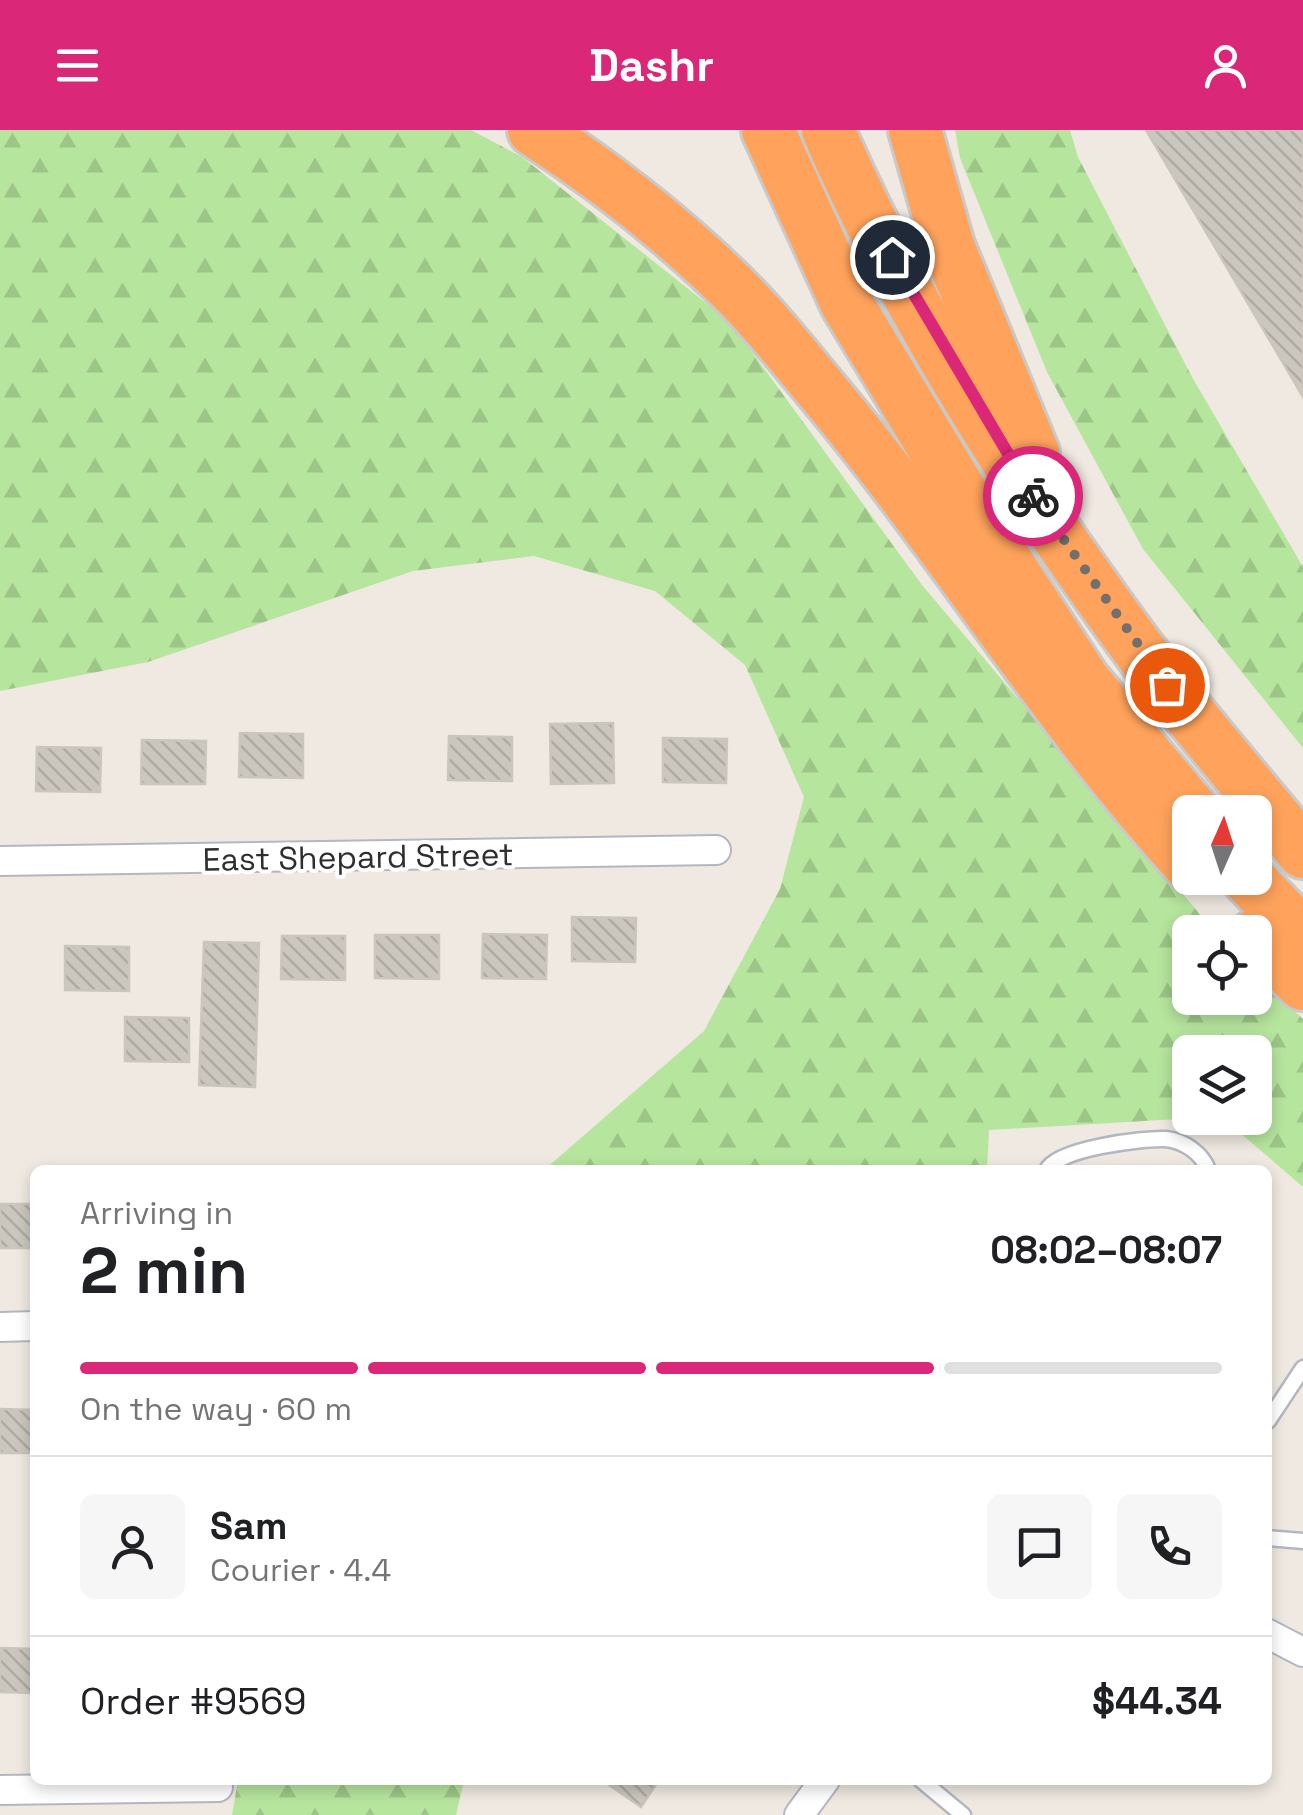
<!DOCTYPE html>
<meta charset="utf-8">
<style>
body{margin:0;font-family:"Space Grotesk",sans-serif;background:#f6f6f6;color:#202124;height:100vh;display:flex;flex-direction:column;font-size:38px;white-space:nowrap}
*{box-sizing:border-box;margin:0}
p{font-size:32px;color:#757577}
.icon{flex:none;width:55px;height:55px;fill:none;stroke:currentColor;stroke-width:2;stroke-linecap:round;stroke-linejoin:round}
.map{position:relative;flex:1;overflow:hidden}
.drawer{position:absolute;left:30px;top:1035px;width:1242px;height:620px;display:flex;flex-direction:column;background:#fff;border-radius:15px;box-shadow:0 5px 15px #0003}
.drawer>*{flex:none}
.needle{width:65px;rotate:3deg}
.tools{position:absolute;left:1172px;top:665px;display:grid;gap:20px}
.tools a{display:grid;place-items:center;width:100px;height:100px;border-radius:15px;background:#fff;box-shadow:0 5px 15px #0003;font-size:50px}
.pin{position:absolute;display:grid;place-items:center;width:85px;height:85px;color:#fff;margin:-42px;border:5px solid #fff;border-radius:50%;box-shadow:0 2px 10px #0007}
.courier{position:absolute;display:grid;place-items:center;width:100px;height:100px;margin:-50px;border:8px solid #db2777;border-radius:50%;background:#fff;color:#222;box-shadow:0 2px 12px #0007}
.summary em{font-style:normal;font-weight:800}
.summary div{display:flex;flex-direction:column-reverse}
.summary{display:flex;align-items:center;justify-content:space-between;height:170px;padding:0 50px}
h1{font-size:65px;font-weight:800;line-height:75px}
.bar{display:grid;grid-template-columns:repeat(4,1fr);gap:15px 10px;align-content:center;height:120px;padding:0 50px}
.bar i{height:12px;border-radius:8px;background:#e0e0e0}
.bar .current{background:#db2777}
.bar p{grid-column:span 4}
.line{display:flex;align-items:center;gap:25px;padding:0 50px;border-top:2px solid #e0e0e0}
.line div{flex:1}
.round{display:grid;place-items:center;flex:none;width:105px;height:105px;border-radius:15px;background:#f6f6f6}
header{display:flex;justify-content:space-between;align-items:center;height:130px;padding:0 50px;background:#db2777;color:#fff;font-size:45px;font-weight:800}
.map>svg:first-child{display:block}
.forest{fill:url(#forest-firs)}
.building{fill:url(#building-back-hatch);stroke:#cbc5ba;stroke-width:2.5}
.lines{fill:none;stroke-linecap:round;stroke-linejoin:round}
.lane-casing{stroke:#b4b7c1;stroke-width:19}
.street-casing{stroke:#b4b7c1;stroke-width:32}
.highway-casing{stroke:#c9c9c9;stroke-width:58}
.lane{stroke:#fff;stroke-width:14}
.street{stroke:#fff;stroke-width:28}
.highway{stroke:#ffa35c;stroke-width:52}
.done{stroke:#726f6d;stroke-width:10;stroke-dasharray:0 18}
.route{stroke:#db2777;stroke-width:12}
.labels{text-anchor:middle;stroke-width:8;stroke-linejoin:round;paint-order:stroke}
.street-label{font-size:32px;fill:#2e2e2e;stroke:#fff}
</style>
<header><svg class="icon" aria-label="menu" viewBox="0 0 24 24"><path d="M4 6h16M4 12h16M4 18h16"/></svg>Dashr<svg class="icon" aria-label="person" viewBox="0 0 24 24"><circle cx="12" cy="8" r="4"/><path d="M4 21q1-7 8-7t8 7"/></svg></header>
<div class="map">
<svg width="1303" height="1685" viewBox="0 0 1303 1685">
<defs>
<pattern id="forest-firs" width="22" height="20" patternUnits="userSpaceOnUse" patternTransform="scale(2.5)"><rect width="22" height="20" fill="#b6e59e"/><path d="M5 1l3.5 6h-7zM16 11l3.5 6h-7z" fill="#9dc588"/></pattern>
<pattern id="building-back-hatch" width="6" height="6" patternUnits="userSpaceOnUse" patternTransform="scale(2.5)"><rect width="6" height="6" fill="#cbc7bf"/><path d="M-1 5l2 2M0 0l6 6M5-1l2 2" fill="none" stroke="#afaba4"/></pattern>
</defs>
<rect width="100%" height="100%" fill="#efe9e1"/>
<g class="forest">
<polygon points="0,0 471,0 522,27 730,192 922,455 1215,802 1190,802 1190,868 1255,868 1255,845 1303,889 1303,1057 1223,988 1255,988 1255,922 1190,922 1190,988 1195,988 989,1000 987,1040 544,1040 704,901 780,759 804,667 745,535 655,461 534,426 413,441 148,532 0,561"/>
<polygon points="955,0 1070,0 1078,27 1192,247 1303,437 1303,618 1143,419 1047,242 960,28"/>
<polygon points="238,1650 464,1650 456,1685 232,1685"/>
</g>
<g class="building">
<polygon points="1146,0 1303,0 1303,267"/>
<polygon points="613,593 614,653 551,654 550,594"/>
<polygon points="240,603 303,604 303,648 239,647"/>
<polygon points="449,606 512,607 512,651 448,650"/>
<polygon points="663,608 727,609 726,653 663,652"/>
<polygon points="142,610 206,611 205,654 141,654"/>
<polygon points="37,617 101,618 100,662 36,661"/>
<polygon points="572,787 636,788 635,832 572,831"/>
<polygon points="483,804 547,805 546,849 482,848"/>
<polygon points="375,805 439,805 439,849 375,848"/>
<polygon points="282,806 345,806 345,850 281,849"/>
<polygon points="204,812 259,813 255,957 199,955"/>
<polygon points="65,816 129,817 129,861 65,860"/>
<polygon points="125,887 189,888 189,932 125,931"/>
<rect x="0" y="1074" width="35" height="44"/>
<polygon points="0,1279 35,1280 35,1323 0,1323"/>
<polygon points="0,1518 35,1519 35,1563 0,1562"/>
<polygon points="602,1650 659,1650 641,1677"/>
</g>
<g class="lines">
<defs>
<g id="lane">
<path d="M1047 1040C1056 1019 1142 1008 1166 1009 1184 1011 1202 1023 1208 1040"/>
<polyline points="1268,1291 1303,1238"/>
<polyline points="1268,1408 1303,1411"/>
<polyline points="921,1650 963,1685"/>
</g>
<g id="street">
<polyline points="0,731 716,720"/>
<polyline points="0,1197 35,1196"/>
<polyline points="1268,1504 1303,1522"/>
<polyline points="0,1660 218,1657"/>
<polyline points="799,1685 825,1650"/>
</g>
<g id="highway">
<path d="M534 0C600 43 661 90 718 144 757 180 790 222 824 263 952 416 1056 588 1190 735"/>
<polyline points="768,0 847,174 962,364 1084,551 1194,682"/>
<path d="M828 0C905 177 1017 354 1131 509 1185 583 1246 651 1303 722"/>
<polyline points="915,0 948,116 1033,323"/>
<polyline points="1248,748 1303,805"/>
<polyline points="1255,806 1303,854"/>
</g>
</defs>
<use href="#lane" class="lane-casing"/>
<use href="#street" class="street-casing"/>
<use href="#highway" class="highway-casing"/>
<use href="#lane" class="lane"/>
<use href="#street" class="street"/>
<use href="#highway" class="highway"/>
</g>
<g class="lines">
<polyline class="done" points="1033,366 1167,555"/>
<polyline class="route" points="892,127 1033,366"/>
</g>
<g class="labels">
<g class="street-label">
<text transform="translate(358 727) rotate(-1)" y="11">East Shepard Street</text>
</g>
</g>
</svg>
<div class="tools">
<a><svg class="needle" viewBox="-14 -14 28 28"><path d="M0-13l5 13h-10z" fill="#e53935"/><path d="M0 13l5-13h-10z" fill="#757577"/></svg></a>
<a><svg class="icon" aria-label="locate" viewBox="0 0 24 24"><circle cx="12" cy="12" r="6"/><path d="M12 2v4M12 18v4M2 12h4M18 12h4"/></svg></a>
<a><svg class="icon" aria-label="layers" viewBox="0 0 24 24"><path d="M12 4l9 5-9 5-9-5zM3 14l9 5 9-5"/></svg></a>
</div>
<div class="pin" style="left:1167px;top:555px;background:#ea580c"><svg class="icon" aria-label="bag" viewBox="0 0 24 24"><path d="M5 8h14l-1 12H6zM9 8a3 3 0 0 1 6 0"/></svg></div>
<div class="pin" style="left:892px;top:127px;background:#1f2937"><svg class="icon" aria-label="home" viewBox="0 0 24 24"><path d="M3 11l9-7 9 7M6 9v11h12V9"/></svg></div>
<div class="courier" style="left:1033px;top:366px"><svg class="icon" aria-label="bike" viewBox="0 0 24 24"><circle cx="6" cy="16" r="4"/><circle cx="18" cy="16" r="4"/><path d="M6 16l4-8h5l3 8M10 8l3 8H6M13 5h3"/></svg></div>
<section class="drawer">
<div class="summary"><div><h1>2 min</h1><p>Arriving in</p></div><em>08:02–08:07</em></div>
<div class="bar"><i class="current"></i><i class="current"></i><i class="current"></i><i></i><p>On the way · 60 m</p></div>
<div class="line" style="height:180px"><a class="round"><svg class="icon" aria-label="person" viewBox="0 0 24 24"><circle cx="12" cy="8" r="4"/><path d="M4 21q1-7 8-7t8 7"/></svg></a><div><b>Sam</b><p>Courier · 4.4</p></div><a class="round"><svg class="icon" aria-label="chat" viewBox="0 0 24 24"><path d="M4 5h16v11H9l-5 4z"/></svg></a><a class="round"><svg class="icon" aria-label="phone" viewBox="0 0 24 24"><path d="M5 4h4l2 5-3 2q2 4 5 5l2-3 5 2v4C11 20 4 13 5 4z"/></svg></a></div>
<div class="line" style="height:130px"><div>Order #9569</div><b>$44.34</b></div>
</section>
</div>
